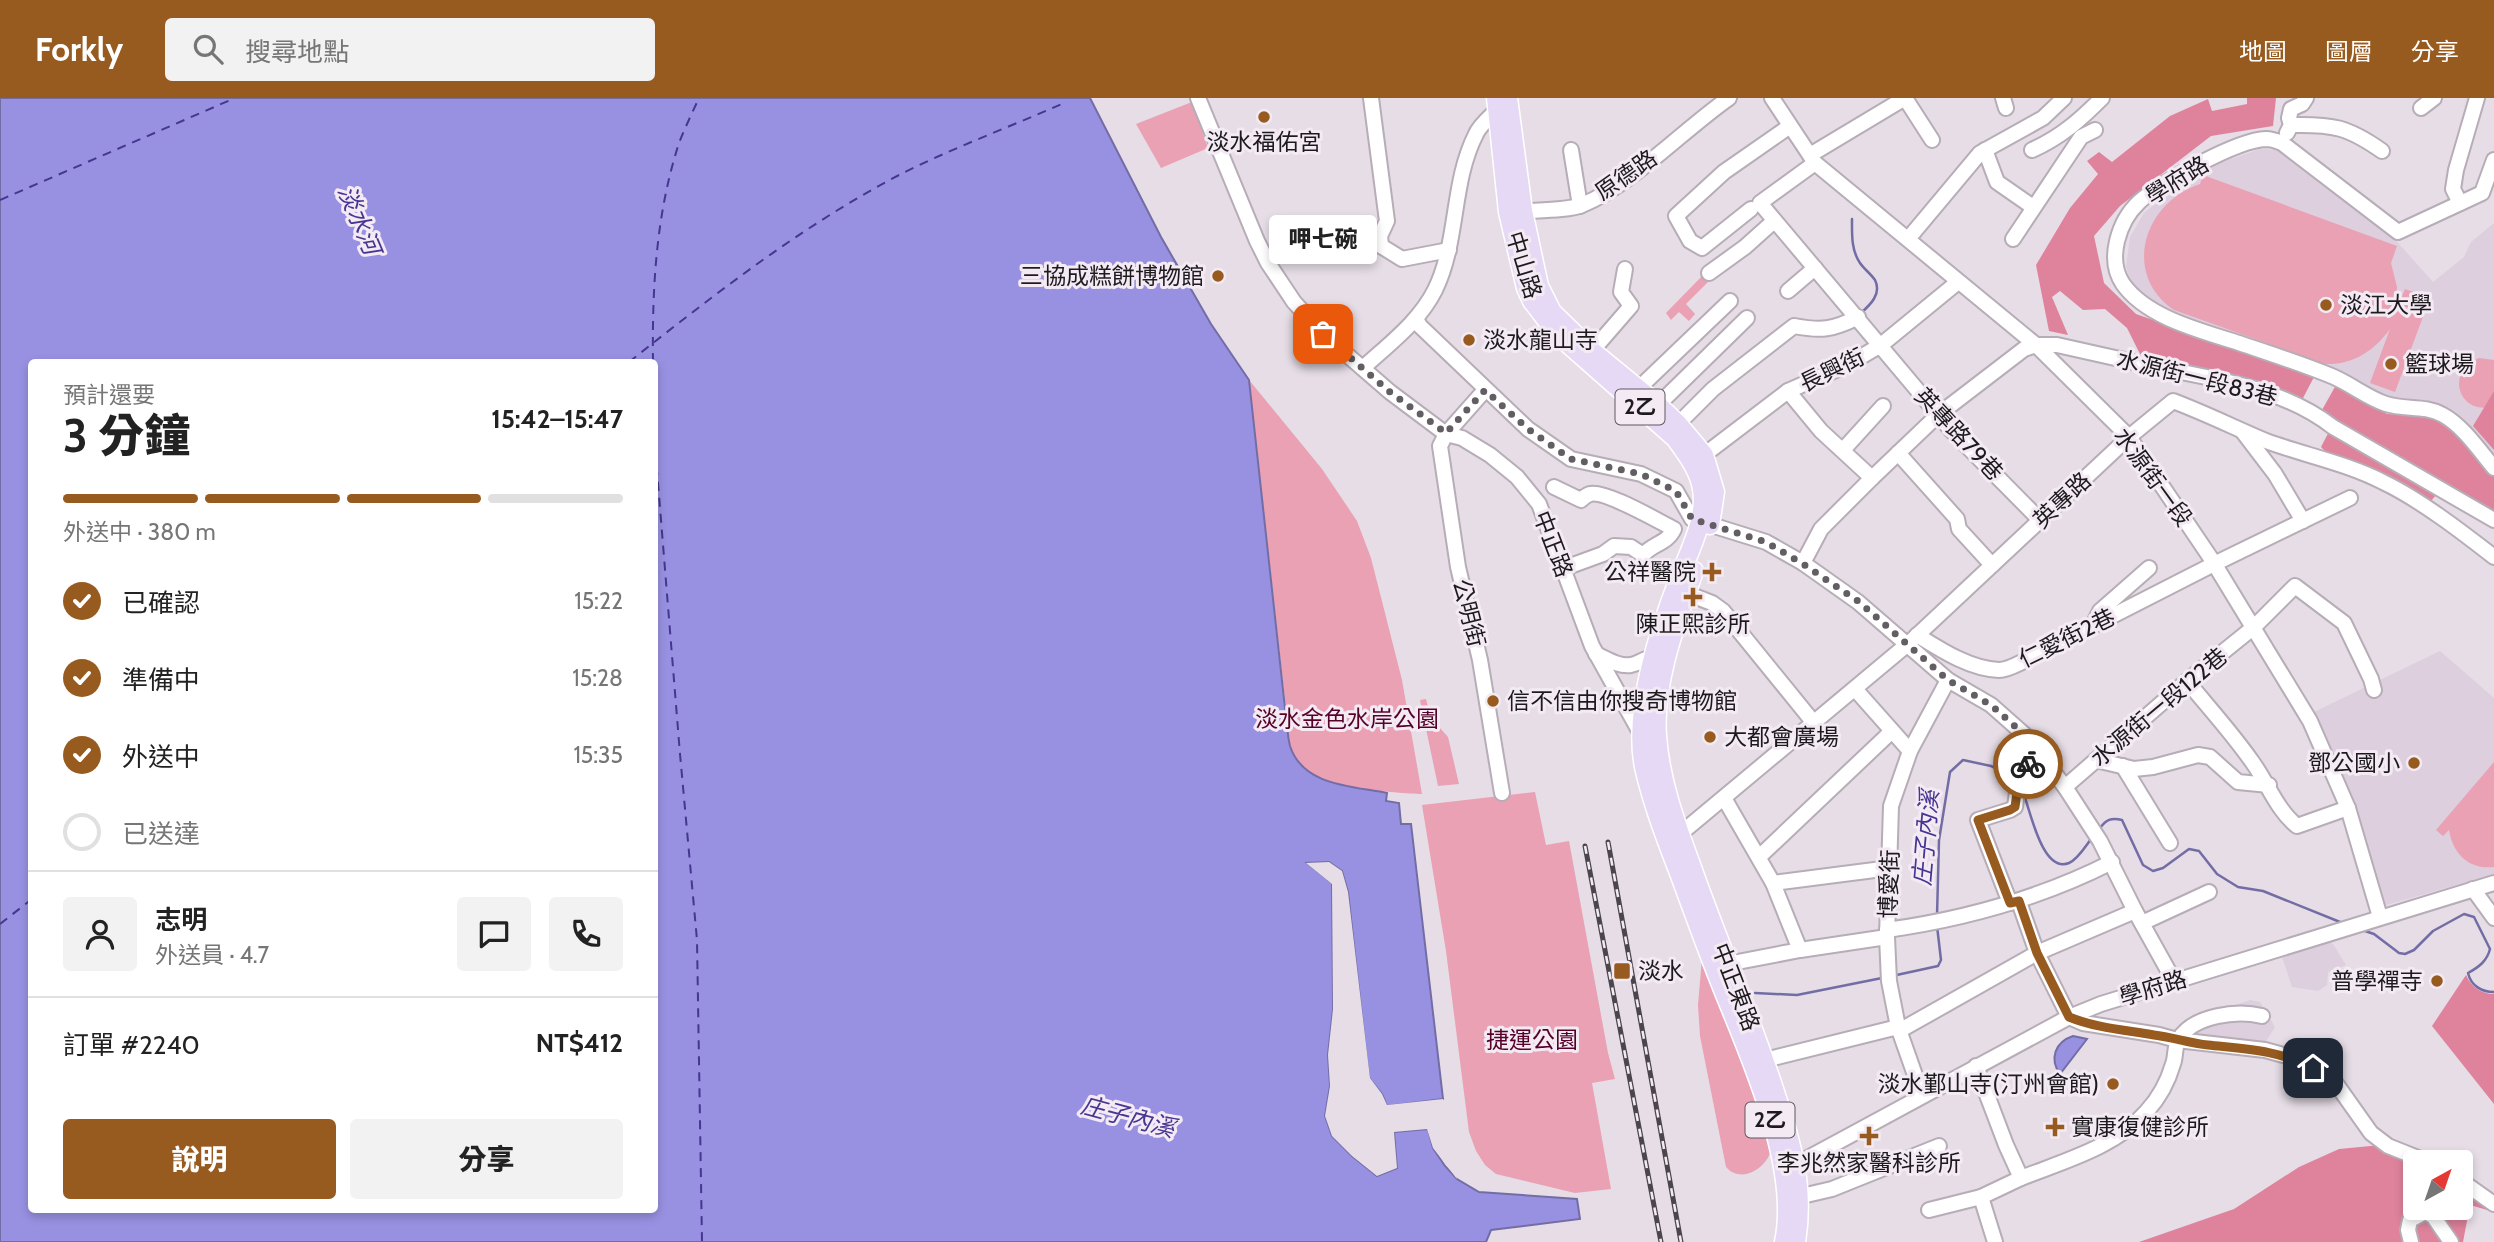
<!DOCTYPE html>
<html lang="zh-TW">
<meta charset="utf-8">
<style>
body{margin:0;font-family:Cabin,"Noto Sans TC",sans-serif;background:#f2f2f2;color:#222;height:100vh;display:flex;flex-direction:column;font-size:26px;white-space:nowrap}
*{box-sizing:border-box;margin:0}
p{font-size:23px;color:#767676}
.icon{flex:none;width:38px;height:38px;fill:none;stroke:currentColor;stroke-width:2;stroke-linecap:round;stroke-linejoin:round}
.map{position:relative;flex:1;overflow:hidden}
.panel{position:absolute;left:28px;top:261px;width:630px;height:854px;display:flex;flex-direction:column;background:#fff;border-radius:7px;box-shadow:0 4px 10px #0003}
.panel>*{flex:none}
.needle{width:46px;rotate:40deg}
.controls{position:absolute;left:2403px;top:1052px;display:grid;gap:14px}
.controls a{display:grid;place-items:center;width:70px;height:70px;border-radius:7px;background:#fff;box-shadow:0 4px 10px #0003;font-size:35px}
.pin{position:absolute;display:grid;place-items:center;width:60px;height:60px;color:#fff;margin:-30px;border-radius:14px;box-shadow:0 4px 10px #0006}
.courier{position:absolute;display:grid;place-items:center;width:70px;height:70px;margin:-35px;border:5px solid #985b1f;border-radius:50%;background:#fff;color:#222;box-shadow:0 2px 9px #0007}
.bubble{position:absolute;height:49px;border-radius:7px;background:#fff;box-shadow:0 4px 10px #0003;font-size:23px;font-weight:800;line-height:49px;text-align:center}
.overview em{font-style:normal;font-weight:800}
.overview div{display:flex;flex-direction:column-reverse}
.overview{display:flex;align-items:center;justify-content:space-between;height:119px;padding:0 35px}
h1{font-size:46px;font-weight:800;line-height:52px}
.bar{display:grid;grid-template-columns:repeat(4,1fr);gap:10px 7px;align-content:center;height:84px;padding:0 35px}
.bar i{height:9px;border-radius:5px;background:#e0e0e0}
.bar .on{background:#985b1f}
.bar p{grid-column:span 4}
.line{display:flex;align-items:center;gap:18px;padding:0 35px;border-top:2px solid #e0e0e0}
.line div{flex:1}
.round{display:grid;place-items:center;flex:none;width:74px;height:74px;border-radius:7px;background:#f2f2f2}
ol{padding:0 35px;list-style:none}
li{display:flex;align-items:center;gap:21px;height:77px}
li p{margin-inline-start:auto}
li .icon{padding:7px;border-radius:50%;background:#985b1f;color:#fff;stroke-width:4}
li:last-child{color:#767676}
li i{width:38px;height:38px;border:4px solid #e0e0e0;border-radius:50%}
.cta{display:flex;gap:14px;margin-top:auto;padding:14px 35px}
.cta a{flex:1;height:80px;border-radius:7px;background:#985b1f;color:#fff;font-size:28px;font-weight:800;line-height:80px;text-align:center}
.cta a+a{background:#f2f2f2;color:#222}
header{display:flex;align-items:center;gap:42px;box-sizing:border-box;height:98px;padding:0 35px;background:#985b1f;color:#fff}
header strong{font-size:33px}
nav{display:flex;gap:38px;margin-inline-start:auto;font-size:24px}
.search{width:490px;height:63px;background:#f2f2f2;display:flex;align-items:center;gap:18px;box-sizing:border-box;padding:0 24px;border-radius:7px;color:#767676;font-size:26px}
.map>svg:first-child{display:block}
.built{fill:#ddcfde}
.green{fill:#e9a1b3}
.forest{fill:#df839c}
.water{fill:#9891e1;stroke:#736da6;stroke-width:2;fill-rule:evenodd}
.pier{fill:#e6dde6}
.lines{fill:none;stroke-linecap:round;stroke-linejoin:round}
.stream{stroke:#736da6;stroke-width:2.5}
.ferry{stroke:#473592;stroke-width:2;stroke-dasharray:9 7;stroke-linecap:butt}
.minor-casing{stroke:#b6adb6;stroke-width:18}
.major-casing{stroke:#fff;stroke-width:21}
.minor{stroke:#fff;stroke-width:14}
.major{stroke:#e6d9f6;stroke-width:18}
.rail-casing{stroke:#4b464b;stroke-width:5}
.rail{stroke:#f3eaf4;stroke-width:2.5;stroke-dasharray:8;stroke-linecap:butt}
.done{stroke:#635e63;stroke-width:7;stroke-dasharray:0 12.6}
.route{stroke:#985b1f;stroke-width:9}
.poi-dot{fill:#985b1f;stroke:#f3eaf4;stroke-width:2.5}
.labels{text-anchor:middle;stroke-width:6;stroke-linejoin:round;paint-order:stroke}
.shield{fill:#f3eaf4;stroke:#5d585e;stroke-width:2}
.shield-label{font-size:21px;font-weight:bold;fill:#1d1a1d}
.poi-label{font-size:23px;fill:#1d1a1d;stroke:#f3eaf4;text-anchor:start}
.street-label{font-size:23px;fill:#1d1a1d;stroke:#f3eaf4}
.park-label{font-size:23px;fill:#560127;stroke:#f3eaf4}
.water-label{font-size:24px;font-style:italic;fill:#473592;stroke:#f3eaf4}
</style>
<header>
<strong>Forkly</strong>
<div class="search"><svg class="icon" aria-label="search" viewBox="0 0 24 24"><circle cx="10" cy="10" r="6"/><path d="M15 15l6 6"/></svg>搜尋地點</div>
<nav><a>地圖</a><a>圖層</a><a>分享</a></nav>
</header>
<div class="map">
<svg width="2494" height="1144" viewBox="0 0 2494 1144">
<rect width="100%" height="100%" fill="#e6dde6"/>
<g class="built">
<polygon points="2260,51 2279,52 2306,72 2391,137 2433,184 2464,159 2471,144 2494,125 2494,360 2454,315 2386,302 2350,279 2170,216 2144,198 2132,186 2126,169 2130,139 2144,115 2191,78 2220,65"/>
<polygon points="2440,553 2494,600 2494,776 2383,808 2352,710 2314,614"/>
<polygon points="2327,843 2333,846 2346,867 2328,874 2327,887 2318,893 2292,889 2282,859"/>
<polygon points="2250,902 2260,904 2275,929 2263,948 2168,935 2191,922"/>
</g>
<g class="green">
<polygon points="1192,4 1208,50 1161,70 1136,26"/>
<path d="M2203 77 2397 148 2391 165 2397 189 2395 215 2405 191 2430 200 2395 294 2370 285 2390 231C2374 253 2353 267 2325 266L2174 212C2121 176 2144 104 2200 86Z"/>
<polygon points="1705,175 1710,182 1686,206 1695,216 1689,223 1679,214 1671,222 1666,215"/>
<path d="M2479 260 2494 262V308C2459 319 2444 273 2479 260Z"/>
<path d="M1249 282 1322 371 1357 423 1371 460 1402 582 1422 696C1395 695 1322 690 1303 671 1296 664 1293 655 1290 646Z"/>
<polygon points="1426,601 1431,620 1448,639 1459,686 1438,688 1420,602"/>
<path d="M2494 664V769C2469 772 2453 756 2449 732L2443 738 2436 732Z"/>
<polygon points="1535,694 1546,747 1569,743 1608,955 1615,981 1592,985 1611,1091 1575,1095 1496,1076 1485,1067 1476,1053 1469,1034 1446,853 1422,707"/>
<path d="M1702 860 1744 964 1771 1053C1765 1071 1741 1086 1726 1069L1700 938 1698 907Z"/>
</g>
<g class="forest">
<polygon points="2247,0 2276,0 2273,28 2211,38 2120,108 2094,138 2104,185 2136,216 2314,279 2302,302 2140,256 2127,230 2105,211 2083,212 2060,193 2052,199 2068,237 2049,233 2036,167 2070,110 2098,76 2087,63 2099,54 2112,64 2170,18 2208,1 2212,13 2247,6"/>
<polygon points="2336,287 2387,316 2410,317 2437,322 2451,329 2494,377 2494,415 2445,386 2431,403 2393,381 2328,356 2321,349 2335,322 2322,312"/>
<polygon points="2494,293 2494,352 2473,328"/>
<path d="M2466 877C2471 889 2482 896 2494 896V1006L2432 928Z"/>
<polygon points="2381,1047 2415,1064 2415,1110 2460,1110 2461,1089 2494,1114 2470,1107 2463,1144 2139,1144 2234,1111 2299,1069 2339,1051"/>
</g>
<g class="water">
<path d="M0 0H1090L1161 139 1211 226 1249 282 1285 610C1287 622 1287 636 1290 648 1303 688 1352 688 1387 695L1386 703 1399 705 1401 726H1411L1443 1001 1387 1008 1382 996 1369 980 1348 794 1342 773 1329 764 1307 765 1332 785 1333 911 1328 957 1330 988 1325 1018 1332 1038 1352 1058 1377 1078 1397 1070 1394 1034 1428 1031 1433 1050 1445 1068 1457 1081 1479 1094 1577 1101 1580 1121 1491 1132 1486 1144H0ZM32 264H654V1111H32Z"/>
<path d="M2073 938 2087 941 2060 976C2049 961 2055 944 2073 938Z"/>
</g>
<polygon class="pier" points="1329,764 1342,773 1348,794 1370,980 1382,996 1387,1007 1443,1001 1444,1004 1386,1011 1366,981 1344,795 1339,775 1328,768 1316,768 1336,785 1336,912 1332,957 1333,988 1329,1018 1335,1036 1354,1055 1378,1074 1394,1068 1391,1031 1429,1027 1436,1048 1456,1074 1457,1081 1433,1050 1427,1031 1394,1034 1397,1070 1377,1078 1352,1058 1332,1038 1325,1018 1330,988 1328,957 1333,911 1332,786 1306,765"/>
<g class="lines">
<g class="stream">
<path d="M1852 121C1852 136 1851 152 1860 165 1864 171 1871 176 1875 182 1882 196 1870 207 1861 215"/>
<path d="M2023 694C2030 711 2042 776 2069 765 2078 761 2085 749 2091 741"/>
<path d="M2100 730C2106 722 2111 719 2122 722L2143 767 2153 773 2163 770 2189 751 2199 753 2217 776 2238 789 2263 793 2345 826"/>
<polyline points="1937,818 1939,742 1950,674 1963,662 1991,668 2015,679"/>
<path d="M2362 832 2374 836 2399 855 2405 856 2414 852 2433 833 2464 816 2474 819 2490 851C2487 863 2479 869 2468 875 2471 888 2482 894 2494 894"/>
<polyline points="1892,878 1938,868 1941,862 1937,828"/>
<polyline points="1755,895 1797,897 1882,880"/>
</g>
<g class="ferry">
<polyline points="0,102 235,0"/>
<path d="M629 264C715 196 803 127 901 76 953 50 1009 29 1062 6"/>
<path d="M653 264C652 190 656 116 679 45 685 30 692 15 699 0"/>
<polyline points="654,336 680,656 697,842 702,1144"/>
<polyline points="0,826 32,801"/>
</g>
<defs>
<g id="minor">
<polyline points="1198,0 1257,143 1268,165 1294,204 1323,236 1390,294 1446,336 1462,340 1490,357 1517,379 1539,406 1592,548 1641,636 1644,636"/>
<polyline points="1371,0 1387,123 1380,138 1381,148 1402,161 1449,152"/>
<polyline points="1772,0 1815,65 2036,247 2129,339 2212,462 2310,623 2348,710 2380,819"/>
<polyline points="1905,0 1932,42"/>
<polyline points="2003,0 2006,10"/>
<polyline points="2421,10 2434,0"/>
<path d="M2291 27C2333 26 2348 29 2382 53"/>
<polyline points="2287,35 2291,27 2289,20 2291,11 2302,6 2306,0"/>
<polyline points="1571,52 1580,108"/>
<polyline points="1985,52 1997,84 2033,109"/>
<path d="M2032 52C2061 39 2080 22 2102 0"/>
<polyline points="1810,57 1905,0"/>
<path d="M2494 62 2482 95 2398 134 2282 45C2277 43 2271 41 2266 41 2237 42 2161 84 2139 104 2119 123 2106 161 2123 186 2147 220 2202 233 2239 245 2271 256 2303 266 2334 279 2352 287 2368 300 2386 306 2405 312 2425 307 2443 317 2463 328 2479 352 2494 370"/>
<polyline points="1815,65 1760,105 1951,332 2040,422"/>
<polyline points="2460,105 2453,91 2456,72 2477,0"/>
<polyline points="1751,111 1702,150 1690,143 1676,118 1724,74 1790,28"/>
<path d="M1513 114C1530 112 1568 113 1582 107 1633 86 1683 32 1729 0"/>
<polyline points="1908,141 1980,55 2043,20 2064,0"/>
<polyline points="2013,141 2081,39 2095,32"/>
<polyline points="1709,175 1745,149 1774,123"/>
<polyline points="1788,193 1815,170"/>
<polyline points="1416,221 1420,228 1528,331 1571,361 1641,376 1676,393 1692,421 1766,444 1803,465 1858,504 1948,582 1991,607 2026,638 2065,689 2100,743 2135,813 2174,883"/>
<polyline points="1592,253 1631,208 1621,194 1625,171"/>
<path d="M1363 270C1389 246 1419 224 1435 192 1459 143 1451 85 1476 36 1480 27 1490 19 1497 12"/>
<polyline points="1639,290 1730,203"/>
<polyline points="1485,292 1446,336 1440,348 1458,469 1480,562 1502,695"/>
<polyline points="1788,293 1821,333 1872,380"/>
<polyline points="1658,307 1747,220"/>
<path d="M1678 326 1713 291 1794 228C1821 233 1833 232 1858 219"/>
<polyline points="2243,334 2275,376 2303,423"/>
<polyline points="1843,352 1883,308"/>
<polyline points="1898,355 1957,421 1959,431 1992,467"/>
<polyline points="1704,357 1788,293 1847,267 1881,247 1958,184"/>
<path d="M1554 389 1581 402C1583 400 1587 397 1590 396 1605 392 1658 423 1674 431 1667 446 1653 445 1643 457L1631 449 1614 448 1603 456 1562 471"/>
<path d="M1803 465 1821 431 1872 380 1938 317 2024 251 2036 247H2057C2088 254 2120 261 2151 268 2213 281 2282 289 2333 329L2494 422"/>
<polyline points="1686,495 1712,505 1723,513 1814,625"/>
<polyline points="2092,529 2100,513 2149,470"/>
<path d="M1917 537C1941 552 1970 571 1999 572 2005 572 2014 568 2020 565L2214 466 2350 400"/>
<path d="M1596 556C1607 561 1619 569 1631 567 1641 565 1644 559 1654 561"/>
<path d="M2187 583C2209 610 2233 636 2253 665 2268 686 2277 712 2297 728L2348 710"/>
<polyline points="1855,591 1910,653"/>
<polyline points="2096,662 2134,671 2153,669 2198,657 2210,659 2238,684 2269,687"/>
<polyline points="2123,668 2170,745"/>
<polyline points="2065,689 2187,583 2254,529 2295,488 2344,525 2371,581 2374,592"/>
<polyline points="1724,700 1773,785"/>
<path d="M1680 736 1909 545 2129 339 2173 303C2205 315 2235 330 2266 343 2304 357 2346 365 2383 384 2419 401 2462 434 2494 459"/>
<polyline points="1759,759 1892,633"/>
<polyline points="2473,791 2494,820"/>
<polyline points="2019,804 2037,855 2069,919"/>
<polyline points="2010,805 1978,722 2010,712 2015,709 2018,687 2035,653"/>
<polyline points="2142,825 2209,794"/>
<path d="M1887 832C1965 821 2041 800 2112 764"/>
<polyline points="1800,852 1773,785 1890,770"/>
<polyline points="1727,866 1800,852 1887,839"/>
<polyline points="2069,919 2083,925 2159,937 2177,942 2265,952 2294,960 2332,980 2371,1035 2388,1048 2428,1064"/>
<polyline points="1899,933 2037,855 2135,813"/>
<polyline points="1765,962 1898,929"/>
<polyline points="1922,997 1898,929 1889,883 1887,839 1891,708 1910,653 1948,582"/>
<polyline points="1788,1073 1797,1066 2069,919 2101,906 2494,785"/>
<path d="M2021 1080C2064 1063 2116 1049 2147 1013 2159 1000 2168 983 2173 966 2176 959 2174 948 2179 941 2194 917 2237 912 2262 918"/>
<polyline points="2460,1082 2494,1106"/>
<polyline points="1981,1099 1995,1144"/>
<polyline points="1789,1101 1832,1091 1939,1048"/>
<polyline points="1929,1112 1981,1099 2021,1080 2006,1047 1976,968"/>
<polyline points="2411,1144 2408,1132 2410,1122 2425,1114 2433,1118 2451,1144"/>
</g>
<g id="major">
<path d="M1496 0 1508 114 1526 190 1532 203 1558 237 1675 340C1686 355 1699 372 1702 391 1707 422 1688 455 1678 483 1658 535 1633 614 1644 669 1652 705 1666 741 1679 775 1695 818 1710 861 1728 904 1755 970 1799 1072 1784 1144"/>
<polyline points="1508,0 1523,113 1539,188 1552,214 1592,253 1658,307 1678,326 1704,357 1715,394 1710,427"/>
<path d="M1694 473C1677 522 1653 585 1657 637 1660 685 1678 731 1694 775 1720 848 1751 920 1775 994 1792 1046 1805 1089 1796 1144"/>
</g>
</defs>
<use href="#minor" class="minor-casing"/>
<use href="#major" class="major-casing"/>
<use href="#minor" class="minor"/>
<use href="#major" class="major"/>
<defs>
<g id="rail">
<polyline points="1608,744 1681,1144"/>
<polyline points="1585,748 1661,1144"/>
</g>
</defs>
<use href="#rail" class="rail-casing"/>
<use href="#rail" class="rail"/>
</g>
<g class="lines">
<polyline class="done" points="1323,236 1390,294 1446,335 1485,292 1528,331 1571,361 1641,376 1676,393 1692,421 1766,444 1803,466 1858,503 1948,582 1991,607 2026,638 2035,653 2028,666"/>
<path class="route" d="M2028 666 2018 687 2015 709 2010 712 1978 722 2010 805 2019 803 2037 855 2069 919C2096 930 2126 932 2154 937 2172 939 2189 945 2208 947 2245 951 2279 952 2313 970"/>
</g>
<g class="poi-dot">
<circle cx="1264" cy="19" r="7"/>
<circle cx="1218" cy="178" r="7"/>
<circle cx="2326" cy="207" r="7"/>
<circle cx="1469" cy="242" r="7"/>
<circle cx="2391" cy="266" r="7"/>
<path d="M1708.5 463.5h7v7h7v7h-7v7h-7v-7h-7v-7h7z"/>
<path d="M1689.5 488.5h7v7h7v7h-7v7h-7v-7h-7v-7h7z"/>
<circle cx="1493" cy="603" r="7"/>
<circle cx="1710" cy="639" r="7"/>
<circle cx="2414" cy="665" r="7"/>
<rect x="1613" y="864" width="18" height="18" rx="3.5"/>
<circle cx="2437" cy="883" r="7"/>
<circle cx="2113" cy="986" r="7"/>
<path d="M2051.5 1018.5h7v7h7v7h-7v7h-7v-7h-7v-7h7z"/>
<path d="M1865.5 1027.5h7v7h7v7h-7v7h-7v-7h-7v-7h7z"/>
</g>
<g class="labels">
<g class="shield">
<rect x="1615.5" y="291.5" width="49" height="35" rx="5"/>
<rect x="1745.5" y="1004.5" width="49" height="35" rx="5"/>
</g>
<g class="shield-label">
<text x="1640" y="316">2乙</text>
<text x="1770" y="1029">2乙</text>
</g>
<g class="poi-label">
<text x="1264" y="52" text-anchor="middle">淡水福佑宮</text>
<text x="1204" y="186" text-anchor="end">三協成糕餅博物館</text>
<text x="2340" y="215">淡江大學</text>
<text x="1483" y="250">淡水龍山寺</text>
<text x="2405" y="274">籃球場</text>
<text x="1696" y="482" text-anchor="end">公祥醫院</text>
<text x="1693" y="534" text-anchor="middle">陳正煕診所</text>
<text x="1507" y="611">信不信由你搜奇博物館</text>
<text x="1724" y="647">大都會廣場</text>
<text x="2400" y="673" text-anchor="end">鄧公國小</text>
<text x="1638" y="881">淡水</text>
<text x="2423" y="891" text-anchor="end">普學禪寺</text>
<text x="2099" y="994" text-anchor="end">淡水鄞山寺(汀州會館)</text>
<text x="2071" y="1037">實康復健診所</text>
<text x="1869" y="1073" text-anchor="middle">李兆然家醫科診所</text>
</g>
<g class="street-label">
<text transform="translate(1626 77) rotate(-35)" y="8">原德路</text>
<text transform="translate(2177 82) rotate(-32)" y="8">學府路</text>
<text transform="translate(1524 167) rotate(73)" y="8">中山路</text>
<text transform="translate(1832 272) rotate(-26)" y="8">長興街</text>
<text transform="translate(2197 280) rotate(14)" y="8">水源街一段83巷</text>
<text transform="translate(1959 336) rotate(47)" y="8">英專路79巷</text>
<text transform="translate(2153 379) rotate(54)" y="8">水源街一段</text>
<text transform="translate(2062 402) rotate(-43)" y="8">英專路</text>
<text transform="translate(1553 446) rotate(69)" y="8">中正路</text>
<text transform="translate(1469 515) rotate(76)" y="8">公明街</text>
<text transform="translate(2067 540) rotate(-26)" y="8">仁愛街2巷</text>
<text transform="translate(2159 609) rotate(-40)" y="8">水源街一段122巷</text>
<text transform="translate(1889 786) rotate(-88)" y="8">博愛街</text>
<text transform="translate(1736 889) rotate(69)" y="8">中正東路</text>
<text transform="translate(2153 890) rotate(-17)" y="8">學府路</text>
</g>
<g class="park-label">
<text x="1347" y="629">淡水金色水岸公園</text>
<text x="1532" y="950">捷運公園</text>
</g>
<g class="water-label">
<text transform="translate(359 122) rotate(67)" y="8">淡水河</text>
<text transform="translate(1926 740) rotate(-85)" y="8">庄子內溪</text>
<text transform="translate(1128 1019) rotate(15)" y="8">庄子內溪</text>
</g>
</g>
</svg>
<div class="controls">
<a><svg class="needle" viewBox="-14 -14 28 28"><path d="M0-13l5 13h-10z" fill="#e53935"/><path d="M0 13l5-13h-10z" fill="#767676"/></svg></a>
</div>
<div class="pin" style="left:1323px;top:236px;background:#ea580c"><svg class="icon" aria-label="bag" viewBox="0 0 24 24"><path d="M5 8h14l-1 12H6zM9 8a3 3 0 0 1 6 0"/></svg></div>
<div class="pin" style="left:2313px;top:970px;background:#1f2937"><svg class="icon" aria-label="home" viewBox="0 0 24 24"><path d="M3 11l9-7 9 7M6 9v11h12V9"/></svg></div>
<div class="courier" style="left:2028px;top:666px"><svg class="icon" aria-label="bike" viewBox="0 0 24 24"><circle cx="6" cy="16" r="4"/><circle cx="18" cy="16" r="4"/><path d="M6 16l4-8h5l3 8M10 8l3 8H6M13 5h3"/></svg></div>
<div class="bubble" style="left:1269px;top:117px;width:108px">呷七碗</div>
<section class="panel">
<div class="overview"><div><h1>3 分鐘</h1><p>預計還要</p></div><em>15:42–15:47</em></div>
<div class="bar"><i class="on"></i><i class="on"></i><i class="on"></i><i></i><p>外送中 · 380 m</p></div>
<ol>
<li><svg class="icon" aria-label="check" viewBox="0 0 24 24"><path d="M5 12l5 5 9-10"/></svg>已確認<p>15:22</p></li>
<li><svg class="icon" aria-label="check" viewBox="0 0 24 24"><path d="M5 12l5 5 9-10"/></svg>準備中<p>15:28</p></li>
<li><svg class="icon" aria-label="check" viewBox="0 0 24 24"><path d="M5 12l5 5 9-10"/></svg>外送中<p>15:35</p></li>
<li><i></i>已送達</li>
</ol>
<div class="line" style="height:126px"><a class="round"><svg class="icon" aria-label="person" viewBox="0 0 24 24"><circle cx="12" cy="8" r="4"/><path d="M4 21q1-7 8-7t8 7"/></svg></a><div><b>志明</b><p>外送員 · 4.7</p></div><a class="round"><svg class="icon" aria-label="chat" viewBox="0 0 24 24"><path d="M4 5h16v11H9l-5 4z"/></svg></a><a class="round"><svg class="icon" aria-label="phone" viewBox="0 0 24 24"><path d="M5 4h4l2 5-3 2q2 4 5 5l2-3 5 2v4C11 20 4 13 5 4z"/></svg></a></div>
<div class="line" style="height:91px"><div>訂單 #2240</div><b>NT$412</b></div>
<div class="cta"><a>說明</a><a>分享</a></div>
</section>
</div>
